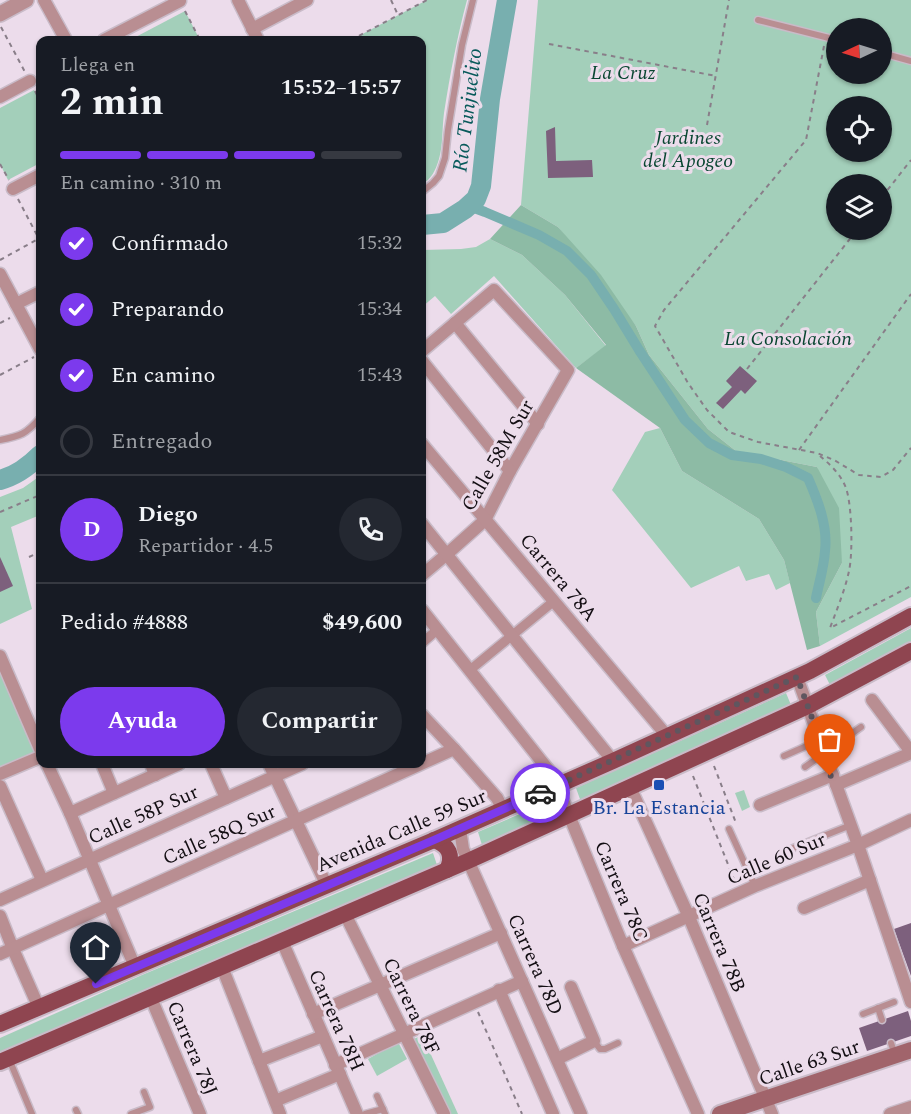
<!DOCTYPE html>
<html lang="es">
<meta charset="utf-8">
<style>
body{margin:0;font-family:Spectral,serif;background:#242831;color:#f1f3f6;height:100vh;display:flex;flex-direction:column;font-size:22px;white-space:nowrap}
*{box-sizing:border-box;margin:0}
p{font-size:20px;color:#9ea1a6}
.icon{flex:none;width:33px;height:33px;fill:none;stroke:currentColor;stroke-width:2;stroke-linecap:round;stroke-linejoin:round}
.map{position:relative;flex:1;overflow:hidden}
.panel{position:absolute;left:36px;top:36px;width:390px;height:732px;display:flex;flex-direction:column;background:#171b24;border-radius:12px;box-shadow:0 2px 4px #0004}
.panel>*{flex:none}
.needle{width:39px;rotate:266deg}
.controls{position:absolute;left:826px;top:18px;display:grid;gap:12px}
.controls a{display:grid;place-items:center;width:66px;height:66px;border-radius:50%;background:#171b24;box-shadow:0 2px 4px #0004;font-size:30px}
.pin{position:absolute;display:grid;place-items:center;width:51px;height:51px;color:#fff;margin:-62px -26px;border-radius:50% 50% 50% 0;rotate:-45deg;box-shadow:0 0 6px #0007}
.pin .icon{rotate:45deg}
.courier{position:absolute;display:grid;place-items:center;width:60px;height:60px;margin:-30px;border:4px solid #7c3aed;border-radius:50%;background:#fff;color:#222;box-shadow:0 2px 8px #0007}
.overview em{font-style:normal;font-weight:700}
.overview div{display:flex;flex-direction:column-reverse}
.overview{display:flex;align-items:center;justify-content:space-between;height:102px;padding:0 24px}
h1{font-size:39px;font-weight:700;line-height:45px}
.bar{display:grid;grid-template-columns:repeat(4,1fr);gap:9px 6px;align-content:center;height:72px;padding:0 24px}
.bar i{height:8px;border-radius:4px;background:#363941}
.bar .active{background:#7c3aed}
.bar p{grid-column:span 4}
.line{display:flex;align-items:center;gap:15px;padding:0 24px;border-top:2px solid #363941}
.line div{flex:1}
.round{display:grid;place-items:center;flex:none;width:63px;height:63px;border-radius:32px;background:#242831}
ol{padding:0 24px;list-style:none}
li{display:flex;align-items:center;gap:18px;height:66px}
li p{margin-inline-start:auto}
li .icon{padding:6px;border-radius:50%;background:#7c3aed;color:#fff;stroke-width:4}
li:last-child{color:#9ea1a6}
li i{width:33px;height:33px;border:3px solid #363941;border-radius:50%}
.action{display:flex;gap:12px;margin-top:auto;padding:12px 24px}
.action a{flex:1;height:69px;border-radius:36px;background:#7c3aed;color:#fff;font-size:24px;font-weight:700;line-height:69px;text-align:center}
.action a+a{background:#242831;color:#f1f3f6}
.map>svg:first-child{display:block}
.green{fill:#a3cfba;fill-rule:evenodd}
.forest{fill:#8dbba5}
.lines{fill:none;stroke-linecap:round;stroke-linejoin:round}
.canal{stroke:#78afaf;stroke-width:10}
.river{stroke:#78afaf;stroke-width:20}
.building{fill:#7d607d}
.service-casing{stroke:#c9bbc8;stroke-width:9}
.pedestrian-casing{stroke:#c9bbc8;stroke-width:12}
.minor-casing{stroke:#c9bbc8;stroke-width:15}
.tertiary-casing{stroke:#c9bbc8;stroke-width:18}
.secondary-casing{stroke:#c9bbc8;stroke-width:20}
.primary-casing{stroke:#c9bbc8;stroke-width:20}
.path{stroke:#897e89;stroke-width:2;stroke-dasharray:4.5 4.5;stroke-linecap:butt}
.service{stroke:#b98e92;stroke-width:6}
.pedestrian{stroke:#b98e92;stroke-width:9}
.minor{stroke:#b98e92;stroke-width:12}
.tertiary{stroke:#b98e92;stroke-width:15}
.secondary{stroke:#a1646b;stroke-width:16}
.primary{stroke:#8f4550;stroke-width:16}
.done{stroke:#5f565f;stroke-width:6;stroke-dasharray:0 10.8}
.route{stroke:#7c3aed;stroke-width:8}
.transit-dot{fill:#1a4fb4;stroke:#ecdceb;stroke-width:2}
.labels{text-anchor:middle;stroke-width:6;stroke-linejoin:round;paint-order:stroke}
.park-label{font-size:20px;font-style:italic;fill:#094631;stroke:#ecdceb}
.street-label{font-size:20px;fill:#130e13;stroke:#ecdceb}
.transit-label{font-size:20px;fill:#164399;stroke:#ecdceb}
.water-label{font-size:21px;font-style:italic;fill:#085a5b;stroke:#ecdceb}
</style>
<div class="map">
<svg width="911" height="1114" viewBox="0 0 911 1114">
<rect width="100%" height="100%" fill="#ecdceb"/>
<g class="green">
<path d="M427 0H467C457 37 450 75 444 113 442 128 443 145 439 159 435 172 432 177 422 185V40H351Z"/>
<path d="M538 0H911V597L820 646 816 612 842 563 817 467 736 451 708 429 649 355 636 326 558 227 521 205ZM837 28H882V74H837ZM837 106H882V152H837ZM837 184H882V230H837Z"/>
<polygon points="185,11 200,40 130,40"/>
<polygon points="34,90 40,101 40,163 8,180 0,164 0,108"/>
<polygon points="490,239 522,255 565,295 606,346 576,368 494,276 451,314 435,296 422,307 422,250 461,249 476,247"/>
<polygon points="660,428 682,471 759,519 784,560 790,583 776,590 769,574 746,581 739,566 691,588 612,490 645,432"/>
<polygon points="40,476 40,515 11,527 32,609 0,624 0,497 23,488"/>
<polygon points="911,628 911,643 831,687 825,675"/>
<polygon points="0,668 35,753 0,768"/>
<polygon points="786,693 791,705 581,802 576,788"/>
<polygon points="744,790 750,807 742,811 735,793"/>
<polygon points="538,806 543,819 482,845 478,832"/>
<polygon points="433,853 437,865 0,1054 0,1038 142,975"/>
<polygon points="422,1035 458,1114 449,1114 412,1040"/>
<polygon points="398,1042 407,1059 377,1076 368,1059"/>
</g>
<polygon class="forest" points="521,205 558,227 601,275 636,326 649,355 708,429 736,451 817,467 839,508 842,563 816,612 820,646 807,650 784,560 759,519 682,471 660,428 576,368 606,345 565,295 522,255 490,239"/>
<g class="lines">
<path class="canal" d="M469 206 485 212 539 235 567 251 591 275 614 309 639 350 685 420 709 443 732 455 761 459 786 467 808 478C818 501 828 526 825 551 824 567 819 583 816 598"/>
<g class="river">
<polyline points="422,225 443,223 465,209 476,199 481,186 490,99 507,0"/>
<path d="M0 480C15 476 29 466 40 455"/>
</g>
</g>
<g class="building">
<polygon points="555,127 556,161 592,160 593,177 548,178 546,131"/>
<polygon points="740,366 757,381 745,394 741,390 723,409 716,403 732,387 726,381"/>
<polygon points="0,557 13,586 0,592"/>
<polygon points="911,923 911,976 894,929"/>
<polygon points="908,1011 911,1021 911,1036 867,1051 859,1028"/>
</g>
<g class="lines">
<defs>
<g id="service">
<polyline points="758,20 837,40"/>
<polyline points="882,53 911,61"/>
<polyline points="422,192 433,183 439,176 445,158 448,130 462,45 473,0"/>
<path d="M0 440C21 436 26 434 40 418"/>
<polyline points="784,756 820,740"/>
<polyline points="805,767 861,727"/>
<polyline points="729,829 755,886"/>
<polyline points="791,849 851,825"/>
<polyline points="878,1008 882,1020"/>
<polyline points="863,1014 894,1002"/>
<polyline points="594,1041 600,1049 605,1049 618,1043"/>
<polyline points="891,1043 895,1055"/>
<polyline points="9,1059 32,1114"/>
<polyline points="377,1096 385,1114"/>
<polyline points="76,1110 78,1114"/>
<polyline points="131,1114 150,1107 144,1092"/>
<polyline points="365,1114 383,1109"/>
</g>
<g id="pedestrian">
<polyline points="422,643 437,630"/>
<polyline points="470,670 554,601"/>
</g>
<g id="minor">
<polyline points="44,0 66,40"/>
<polyline points="238,0 258,40"/>
<polyline points="252,29 307,0"/>
<polyline points="104,40 180,1"/>
<polyline points="0,97 30,81"/>
<polyline points="13,189 40,175"/>
<polyline points="0,274 40,349"/>
<polyline points="16,304 40,292"/>
<polyline points="455,323 538,424"/>
<polyline points="422,351 494,290 568,370 510,471 485,520 447,554 422,575"/>
<polyline points="422,361 510,471"/>
<polyline points="422,444 667,736"/>
<polyline points="422,524 613,761"/>
<polyline points="422,610 550,772 557,786 623,946 698,1114"/>
<polyline points="0,656 40,749"/>
<polyline points="797,677 858,845 911,1002"/>
<polyline points="872,700 911,752"/>
<polyline points="422,715 454,749 497,798 503,810"/>
<polyline points="47,764 70,813 135,967"/>
<polyline points="102,764 114,793"/>
<polyline points="151,764 155,775"/>
<polyline points="211,764 226,798"/>
<polyline points="269,764 327,886"/>
<polyline points="0,774 40,757"/>
<polyline points="836,785 911,753"/>
<polyline points="0,786 42,880"/>
<polyline points="630,787 689,917 772,1114"/>
<polyline points="760,805 833,775"/>
<polyline points="70,813 179,764"/>
<polyline points="460,829 463,849 581,1114"/>
<polyline points="0,900 302,764"/>
<polyline points="804,908 870,880"/>
<polyline points="345,914 444,1114"/>
<polyline points="0,916 13,949 39,1008"/>
<polyline points="282,941 357,1114"/>
<polyline points="623,946 755,886 858,845 911,820"/>
<polyline points="0,954 454,749"/>
<polyline points="222,967 280,1114"/>
<polyline points="499,990 553,1114"/>
<polyline points="151,998 200,1114"/>
<polyline points="313,1014 501,933"/>
<polyline points="557,1059 594,1041 571,987"/>
<polyline points="259,1061 323,1036"/>
<polyline points="335,1065 522,981"/>
<polyline points="275,1101 340,1074"/>
<polyline points="890,1114 911,1107"/>
</g>
<polyline id="tertiary" points="0,14 26,0"/>
<polyline id="secondary" points="720,1114 911,1050"/>
<g id="primary">
<path d="M434 840C449 845 454 856 447 870"/>
<polyline points="0,1024 434,840 613,761 810,671 911,616"/>
<polyline points="0,1062 468,861 808,706 911,651"/>
</g>
</defs>
<use href="#service" class="service-casing"/>
<use href="#pedestrian" class="pedestrian-casing"/>
<use href="#minor" class="minor-casing"/>
<use href="#tertiary" class="tertiary-casing"/>
<use href="#secondary" class="secondary-casing"/>
<use href="#primary" class="primary-casing"/>
<g class="path">
<polyline points="391,0 398,15"/>
<polyline points="185,11 200,40"/>
<polyline points="1,27 25,72"/>
<polyline points="351,40 427,0"/>
<polyline points="549,44 716,76"/>
<polyline points="824,46 806,140 664,310 655,326 688,383 707,410 729,432 758,442 817,453 834,460 859,475 881,477 893,470 911,448"/>
<polyline points="35,91 40,101"/>
<polyline points="707,125 729,0"/>
<polyline points="0,164 9,180"/>
<polyline points="882,197 911,160"/>
<polyline points="18,199 39,239"/>
<polyline points="0,260 40,238"/>
<polyline points="0,323 10,318"/>
<polyline points="747,369 857,230"/>
<polyline points="0,375 34,357"/>
<polyline points="799,450 911,294"/>
<path d="M820 456C831 465 841 475 846 488 852 505 853 553 849 571 845 590 837 609 830 628L911 586"/>
<polyline points="0,512 40,495"/>
<polyline points="29,557 40,552"/>
<polyline points="714,766 736,823"/>
<polyline points="693,776 735,882"/>
<polyline points="478,1012 522,1114"/>
</g>
<use href="#service" class="service"/>
<use href="#pedestrian" class="pedestrian"/>
<use href="#minor" class="minor"/>
<use href="#tertiary" class="tertiary"/>
<use href="#secondary" class="secondary"/>
<use href="#primary" class="primary"/>
</g>
<g class="lines">
<polyline class="done" points="540,793 797,677 833,775 830,776"/>
<polyline class="route" points="96,984 434,840 540,793"/>
</g>
<rect class="transit-dot" x="653" y="779" width="12" height="12" rx="3"/>
<g class="labels">
<g class="park-label">
<text x="623" y="79">La Cruz</text>
<text x="688" y="144">Jardines<tspan x="688" dy="23">del Apogeo</tspan></text>
<text x="788" y="345">La Consolación</text>
</g>
<g class="street-label">
<text transform="translate(497 455) rotate(-60)" y="7">Calle 58M Sur</text>
<text transform="translate(559 577) rotate(50)" y="7">Carrera 78A</text>
<text transform="translate(143 814) rotate(-24)" y="7">Calle 58P Sur</text>
<text transform="translate(401 830) rotate(-23)" y="7">Avenida Calle 59 Sur</text>
<text transform="translate(219 834) rotate(-24)" y="7">Calle 58Q Sur</text>
<text transform="translate(776 858) rotate(-23)" y="7">Calle 60 Sur</text>
<text transform="translate(622 891) rotate(67)" y="7">Carrera 78C</text>
<text transform="translate(720 942) rotate(67)" y="7">Carrera 78B</text>
<text transform="translate(536 964) rotate(66)" y="7">Carrera 78D</text>
<text transform="translate(412 1006) rotate(64)" y="7">Carrera 78F</text>
<text transform="translate(337 1020) rotate(66)" y="7">Carrera 78H</text>
<text transform="translate(193 1048) rotate(67)" y="7">Carrera 78J</text>
<text transform="translate(809 1062) rotate(-19)" y="7">Calle 63 Sur</text>
</g>
<g class="transit-label">
<text x="659" y="814">Br. La Estancia</text>
</g>
<g class="water-label">
<text transform="translate(467 110) rotate(-83)" y="7">Río Tunjuelito</text>
</g>
</g>
</svg>
<div class="controls">
<a><svg class="needle" viewBox="-14 -14 28 28"><path d="M0-13l5 13h-10z" fill="#e53935"/><path d="M0 13l5-13h-10z" fill="#9ea1a6"/></svg></a>
<a><svg class="icon" aria-label="locate" viewBox="0 0 24 24"><circle cx="12" cy="12" r="6"/><path d="M12 2v4M12 18v4M2 12h4M18 12h4"/></svg></a>
<a><svg class="icon" aria-label="layers" viewBox="0 0 24 24"><path d="M12 4l9 5-9 5-9-5zM3 14l9 5 9-5"/></svg></a>
</div>
<div class="pin" style="left:830px;top:776px;background:#ea580c"><svg class="icon" aria-label="bag" viewBox="0 0 24 24"><path d="M5 8h14l-1 12H6zM9 8a3 3 0 0 1 6 0"/></svg></div>
<div class="pin" style="left:96px;top:984px;background:#1f2937"><svg class="icon" aria-label="home" viewBox="0 0 24 24"><path d="M3 11l9-7 9 7M6 9v11h12V9"/></svg></div>
<div class="courier" style="left:540px;top:793px"><svg class="icon" aria-label="car" viewBox="0 0 24 24"><path d="M5 17H2v-5l4-1 3-4h7l3 4 3 1v5h-3M9 17h6M6 11h13"/><circle cx="7" cy="17" r="2"/><circle cx="17" cy="17" r="2"/></svg></div>
<section class="panel">
<div class="overview"><div><h1>2 min</h1><p>Llega en</p></div><em>15:52–15:57</em></div>
<div class="bar"><i class="active"></i><i class="active"></i><i class="active"></i><i></i><p>En camino · 310 m</p></div>
<ol>
<li><svg class="icon" aria-label="check" viewBox="0 0 24 24"><path d="M5 12l5 5 9-10"/></svg>Confirmado<p>15:32</p></li>
<li><svg class="icon" aria-label="check" viewBox="0 0 24 24"><path d="M5 12l5 5 9-10"/></svg>Preparando<p>15:34</p></li>
<li><svg class="icon" aria-label="check" viewBox="0 0 24 24"><path d="M5 12l5 5 9-10"/></svg>En camino<p>15:43</p></li>
<li><i></i>Entregado</li>
</ol>
<div class="line" style="height:108px"><b class="round" style="background:#7c3aed;color:#fff">D</b><div><b>Diego</b><p>Repartidor · 4.5</p></div><a class="round"><svg class="icon" aria-label="phone" viewBox="0 0 24 24"><path d="M5 4h4l2 5-3 2q2 4 5 5l2-3 5 2v4C11 20 4 13 5 4z"/></svg></a></div>
<div class="line" style="height:78px"><div>Pedido #4888</div><b>$49,600</b></div>
<div class="action"><a>Ayuda</a><a>Compartir</a></div>
</section>
</div>
